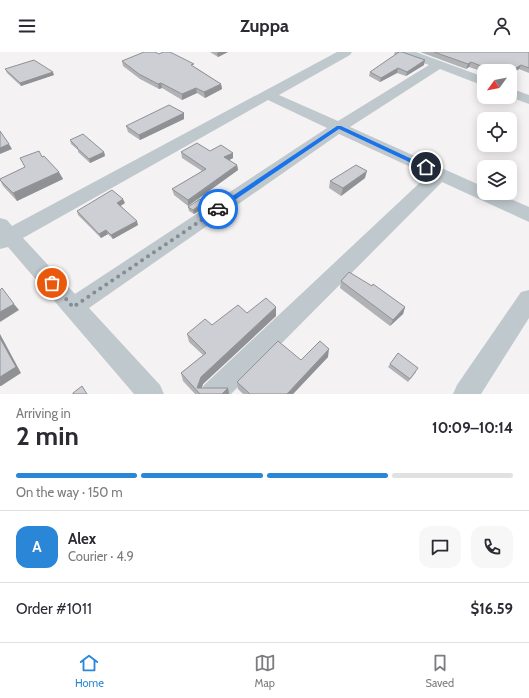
<!DOCTYPE html>
<meta charset="utf-8">
<style>
body{margin:0;font-family:Cabin,sans-serif;background:#f7f7f7;color:#2b2b33;height:100vh;display:flex;flex-direction:column;font-size:15px;white-space:nowrap}
*{box-sizing:border-box;margin:0}
p{font-size:13px;color:#7c7c81}
.icon{flex:none;width:22px;height:22px;fill:none;stroke:currentColor;stroke-width:2;stroke-linecap:round;stroke-linejoin:round}
.map{position:relative;height:342px;overflow:hidden}
.drawer{display:flex;flex-direction:column;background:#fff;flex:1}
.drawer>*{flex:none}
.needle{width:26px;rotate:237deg}
.buttons{position:absolute;left:477px;top:12px;display:grid;gap:8px}
.buttons a{display:grid;place-items:center;width:40px;height:40px;border-radius:8px;background:#fff;box-shadow:0 2px 10px #0003;font-size:20px}
.pin{position:absolute;display:grid;place-items:center;width:34px;height:34px;color:#fff;margin:-17px;border:2px solid #fff;border-radius:50%;box-shadow:0 1px 4px #0007}
.courier{position:absolute;display:grid;place-items:center;width:40px;height:40px;margin:-20px;border:3px solid #1a73e8;border-radius:50%;background:#fff;color:#222;box-shadow:0 1px 5px #0007}
.summary em{font-style:normal;font-weight:700}
.summary div{display:flex;flex-direction:column-reverse}
.summary{display:flex;align-items:center;justify-content:space-between;height:68px;padding:0 16px}
h1{font-size:26px;font-weight:700;line-height:30px}
.bar{display:grid;grid-template-columns:repeat(4,1fr);gap:6px 4px;align-content:center;height:48px;padding:0 16px}
.bar i{height:5px;border-radius:3px;background:#e1e1e2}
.bar .active{background:#2a86d7}
.bar p{grid-column:span 4}
.line{display:flex;align-items:center;gap:10px;padding:0 16px;border-top:1px solid #e1e1e2}
.line div{flex:1}
.round{display:grid;place-items:center;flex:none;width:42px;height:42px;border-radius:12px;background:#f7f7f7}
header{display:flex;justify-content:space-between;align-items:center;height:52px;padding:0 16px;background:#fff;font-size:18px;font-weight:700}
.dock{display:flex;justify-content:space-around;align-items:center;height:56px;border-top:1px solid #e1e1e2;background:#fff;font-size:11px;color:#7c7c81}
.dock a{display:grid;justify-items:center;gap:2px}
.dock .active{color:#2a86d7}
.map>svg:first-child{display:block}
.lines{fill:none;stroke-linecap:round;stroke-linejoin:round}
.minor{fill:#bfc8cd;fill-rule:evenodd}
.wall{fill:#b0b2b6}
.shaded-wall{fill:#909194}
.building{fill:#cdcfd4;stroke:#909194}
.route{fill:#1a73e8}
.done{stroke:#868d92;stroke-width:4;stroke-dasharray:0 7.2}
</style>
<header><svg class="icon" aria-label="menu" viewBox="0 0 24 24"><path d="M4 6h16M4 12h16M4 18h16"/></svg>Zuppa<svg class="icon" aria-label="person" viewBox="0 0 24 24"><circle cx="12" cy="8" r="4"/><path d="M4 21q1-7 8-7t8 7"/></svg></header>
<div class="map">
<svg width="529" height="342" viewBox="0 0 529 342">
<rect width="100%" height="100%" fill="#f4f2f3"/>
<g class="lines">
<g class="minor">
<path d="M337 0H352L350 3 279 43 338 69 429 13 401 3 399 0H416L484 25V34L440 17 350 75 484 135V141H497L529 155V170L442 130 231 342H200L204 333 428 123 339 82 89 256 160 333 164 342H134L8 195 0 197V166L7 168 12 174ZM268 48 327 76 75 242 23 186Z"/>
<polygon points="510,36 529,43 529,52 510,45"/>
<polygon points="529,238 529,266 481,342 453,342 457,333 521,240"/>
</g>
</g>
<g class="wall">
<polygon points="210,0 228,0 218,5"/>
<polygon points="395,0 402,0 424,13 406,24 397,21 380,30 369,24 370,20 395,3 394,2"/>
<polygon points="420,0 529,0 529,21 519,17 510,23 510,19 484,19 484,20 469,15 466,17"/>
<polygon points="159,2 195,15 221,32 222,37 205,46 197,41 182,48 162,36 159,37 140,27 123,14 122,9"/>
<polygon points="5,17 54,23 21,34 7,21"/>
<polygon points="184,61 184,67 140,88 128,80 126,74"/>
<polygon points="70,88 104,100 105,104 90,111 78,100 78,98 71,92"/>
<polygon points="210,99 233,106 229,108 237,113 238,118 188,154 174,143 172,137 202,119 182,106 181,100"/>
<polygon points="42,105 63,127 17,149 3,134 0,128 0,127 25,115 20,106"/>
<polygon points="365,126 341,144 329,136 330,129"/>
<polygon points="125,151 120,153 138,173 113,187 108,182 101,186 78,163 77,159"/>
<polygon points="206,154 194,162 189,159 188,155"/>
<polygon points="341,229 405,255 403,262 390,274 340,236"/>
<polygon points="276,255 276,264 203,332 202,336 228,336 229,342 195,342 183,329 181,321 203,303 189,290 187,282 247,261"/>
<polygon points="328,305 293,342 243,342 238,337 237,330 301,308"/>
<polygon points="390,312 416,320 408,330 388,315"/>
</g>
<g class="shaded-wall">
<polygon points="220,0 228,0 218,5 217,1"/>
<polygon points="425,8 424,13 406,24 407,20"/>
<polygon points="471,10 469,15 466,17 468,12"/>
<polygon points="521,13 519,17 510,23 511,19"/>
<polygon points="500,15 498,19 494,19"/>
<polygon points="398,16 397,21 380,30 381,26"/>
<polygon points="53,20 54,23 21,34 20,31"/>
<polygon points="161,31 162,36 159,37 158,32"/>
<polygon points="221,32 222,37 205,46 204,40"/>
<polygon points="196,36 197,41 182,48 182,42"/>
<polygon points="184,61 184,67 140,88 139,83"/>
<polygon points="9,92 12,97 0,102 0,96"/>
<polygon points="104,100 105,104 90,111 89,107"/>
<polygon points="233,101 233,106 224,111 224,105"/>
<polygon points="237,113 238,118 188,154 188,148"/>
<polygon points="367,119 365,126 341,144 343,136"/>
<polygon points="59,120 63,127 17,149 13,141"/>
<polygon points="123,147 125,151 119,155 117,151"/>
<polygon points="205,150 206,154 194,162 193,158"/>
<polygon points="137,169 138,173 113,187 111,183"/>
<polygon points="106,178 108,182 101,186 99,182"/>
<polygon points="14,252 19,258 0,270 0,260"/>
<polygon points="276,255 276,264 203,332 200,341 197,336 201,325"/>
<polygon points="405,255 403,262 390,274 393,268"/>
<polygon points="0,282 21,321 1,334 0,334"/>
<polygon points="329,297 328,305 293,342 287,342"/>
<polygon points="228,336 229,342 222,342"/>
</g>
<g class="building">
<polygon points="144,0 155,0 159,2 163,0 170,0 194,12 191,13 221,32 204,40 196,36 182,42 161,31 158,32 139,22 122,9"/>
<polygon points="399,0 402,0 425,8 407,20 398,16 381,26 370,20"/>
<polygon points="434,0 529,0 529,16 521,13 511,19 500,15 494,19 471,10 468,12"/>
<polygon points="34,8 53,20 20,31 5,17"/>
<polygon points="169,53 184,61 139,83 126,74"/>
<polygon points="0,79 9,92 0,96"/>
<polygon points="83,82 104,100 89,107 77,96 78,96 70,88"/>
<polygon points="197,91 210,99 221,93 233,101 224,105 237,113 188,148 172,137 206,117 181,100"/>
<polygon points="39,99 42,105 44,104 59,120 13,141 0,128 0,127 25,115 20,106"/>
<polygon points="356,113 367,119 343,136 330,129"/>
<polygon points="112,138 123,147 117,151 137,169 111,183 106,178 99,182 77,159"/>
<polygon points="200,147 205,150 193,158 188,155"/>
<polygon points="349,220 372,234 373,232 405,255 393,268 341,229"/>
<polygon points="2,236 14,252 0,260 0,238"/>
<polygon points="266,246 276,255 201,325 197,336 228,336 222,342 200,342 181,321 206,301 187,282 205,267 212,273 238,253 247,261"/>
<polygon points="0,286 16,315 0,325"/>
<polygon points="278,289 301,308 320,289 329,297 287,342 250,342 237,330"/>
<polygon points="398,301 418,316 410,327 390,312"/>
<polygon points="82,334 87,342 73,342 73,341"/>
</g>
<polygon class="route" points="337,74 341,74 429,115 424,117 339,77 220,158 216,158 216,155"/>
<g class="lines">
<polyline class="done" points="52,231 73,255 218,157"/>
</g>
</svg>
<div class="buttons">
<a><svg class="needle" viewBox="-14 -14 28 28"><path d="M0-13l5 13h-10z" fill="#e53935"/><path d="M0 13l5-13h-10z" fill="#7c7c81"/></svg></a>
<a><svg class="icon" aria-label="locate" viewBox="0 0 24 24"><circle cx="12" cy="12" r="6"/><path d="M12 2v4M12 18v4M2 12h4M18 12h4"/></svg></a>
<a><svg class="icon" aria-label="layers" viewBox="0 0 24 24"><path d="M12 4l9 5-9 5-9-5zM3 14l9 5 9-5"/></svg></a>
</div>
<div class="pin" style="left:52px;top:231px;background:#ea580c"><svg class="icon" aria-label="bag" viewBox="0 0 24 24"><path d="M5 8h14l-1 12H6zM9 8a3 3 0 0 1 6 0"/></svg></div>
<div class="pin" style="left:426px;top:115px;background:#1f2937"><svg class="icon" aria-label="home" viewBox="0 0 24 24"><path d="M3 11l9-7 9 7M6 9v11h12V9"/></svg></div>
<div class="courier" style="left:218px;top:157px"><svg class="icon" aria-label="car" viewBox="0 0 24 24"><path d="M5 17H2v-5l4-1 3-4h7l3 4 3 1v5h-3M9 17h6M6 11h13"/><circle cx="7" cy="17" r="2"/><circle cx="17" cy="17" r="2"/></svg></div>
</div>
<section class="drawer">
<div class="summary"><div><h1>2 min</h1><p>Arriving in</p></div><em>10:09–10:14</em></div>
<div class="bar"><i class="active"></i><i class="active"></i><i class="active"></i><i></i><p>On the way · 150 m</p></div>
<div class="line" style="height:72px"><b class="round" style="background:#2a86d7;color:#fff">A</b><div><b>Alex</b><p>Courier · 4.9</p></div><a class="round"><svg class="icon" aria-label="chat" viewBox="0 0 24 24"><path d="M4 5h16v11H9l-5 4z"/></svg></a><a class="round"><svg class="icon" aria-label="phone" viewBox="0 0 24 24"><path d="M5 4h4l2 5-3 2q2 4 5 5l2-3 5 2v4C11 20 4 13 5 4z"/></svg></a></div>
<div class="line" style="height:52px"><div>Order #1011</div><b>$16.59</b></div>
</section>
<nav class="dock">
<a class="active"><svg class="icon" aria-label="home" viewBox="0 0 24 24"><path d="M3 11l9-7 9 7M6 9v11h12V9"/></svg>Home</a>
<a><svg class="icon" aria-label="map" viewBox="0 0 24 24"><path d="M3 6l6-2 6 2 6-2v14l-6 2-6-2-6 2zM9 4v14M15 6v14"/></svg>Map</a>
<a><svg class="icon" aria-label="saved" viewBox="0 0 24 24"><path d="M7 4h10v16l-5-4-5 4z"/></svg>Saved</a>
</nav>
